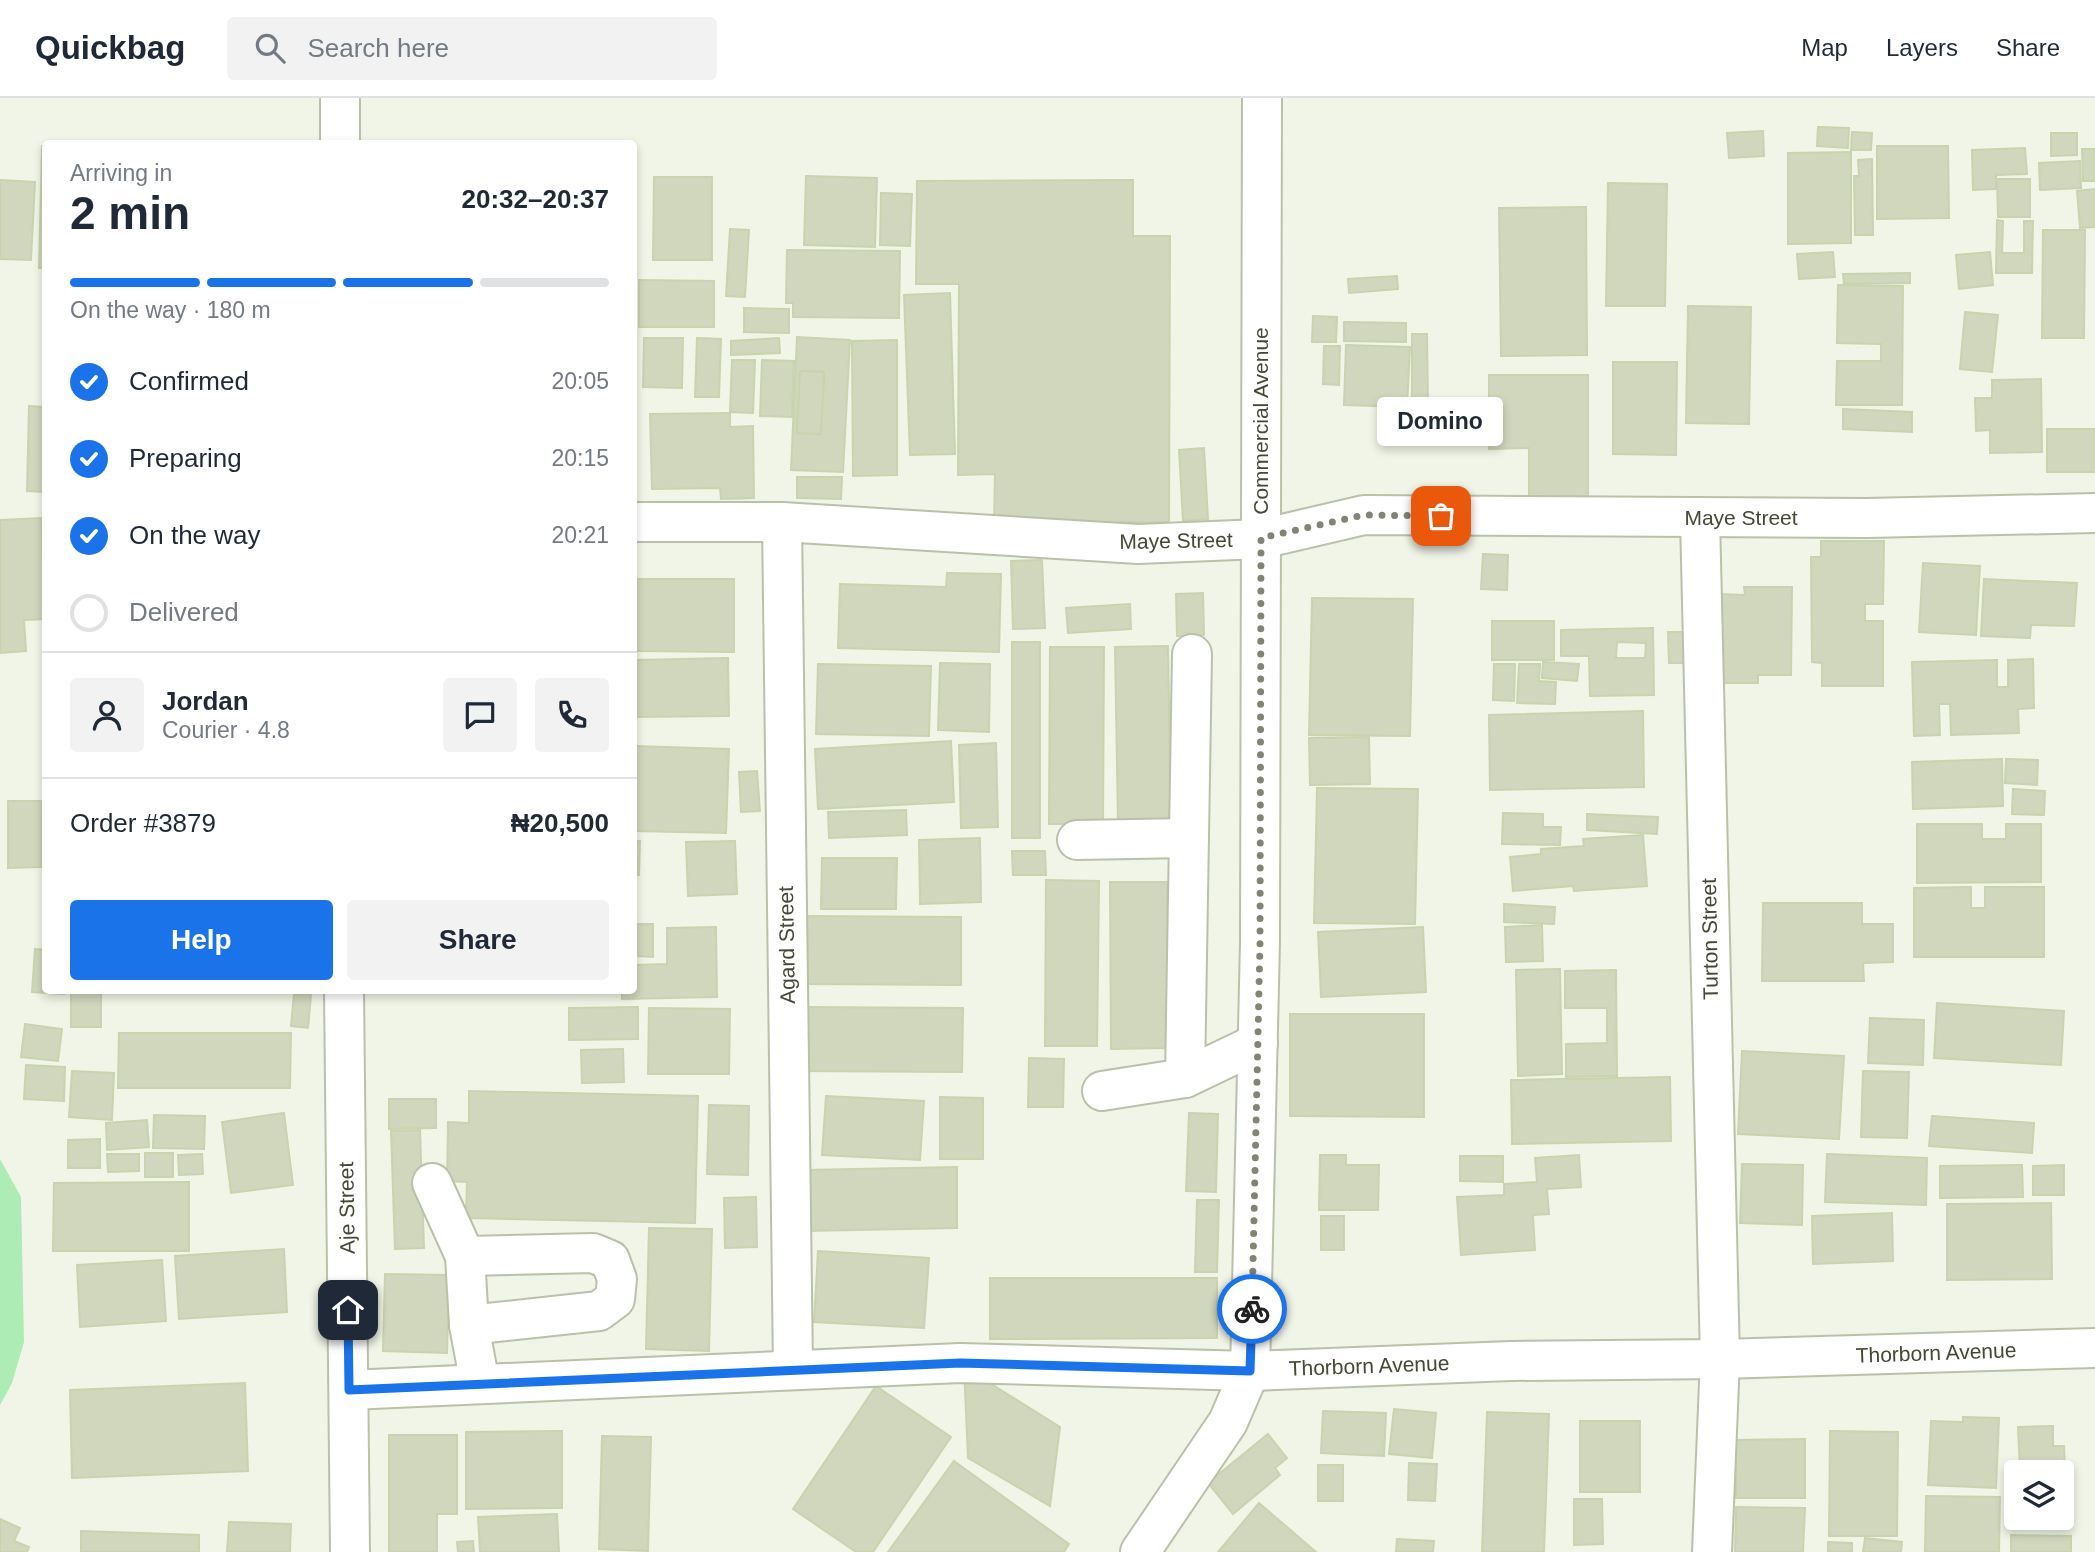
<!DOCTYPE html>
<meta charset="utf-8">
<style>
body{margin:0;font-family:Arial,sans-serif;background:#f2f2f3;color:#1f2937;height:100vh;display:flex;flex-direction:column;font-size:26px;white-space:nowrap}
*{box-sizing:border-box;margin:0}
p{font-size:23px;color:#747a83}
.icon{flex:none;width:38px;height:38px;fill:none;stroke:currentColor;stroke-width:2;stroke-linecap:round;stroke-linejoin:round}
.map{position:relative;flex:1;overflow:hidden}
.panel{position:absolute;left:42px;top:42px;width:595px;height:854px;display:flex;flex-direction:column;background:#fff;border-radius:7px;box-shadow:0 4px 10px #0003}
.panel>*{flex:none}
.tools{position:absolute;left:2004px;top:1362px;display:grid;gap:14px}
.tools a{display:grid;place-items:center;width:70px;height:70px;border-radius:7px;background:#fff;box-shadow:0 4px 10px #0003;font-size:35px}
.pin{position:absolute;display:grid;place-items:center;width:60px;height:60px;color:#fff;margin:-30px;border-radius:14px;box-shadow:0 4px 10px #0006}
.courier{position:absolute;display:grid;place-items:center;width:70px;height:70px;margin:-35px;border:5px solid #1a73e8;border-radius:50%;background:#fff;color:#222;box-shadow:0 2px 9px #0007}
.bubble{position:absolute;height:49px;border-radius:7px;background:#fff;box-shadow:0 4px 10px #0003;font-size:23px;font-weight:800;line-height:49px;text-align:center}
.head em{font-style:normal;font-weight:800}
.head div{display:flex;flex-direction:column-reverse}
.head{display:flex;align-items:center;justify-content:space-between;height:119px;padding:0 28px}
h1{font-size:46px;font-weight:800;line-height:52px}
.bar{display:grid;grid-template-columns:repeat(4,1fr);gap:10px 7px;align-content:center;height:84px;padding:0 28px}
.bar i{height:9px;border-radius:5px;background:#e0e1e3}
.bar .selected{background:#1a73e8}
.bar p{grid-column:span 4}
.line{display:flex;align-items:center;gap:18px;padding:0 28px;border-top:2px solid #e0e1e3}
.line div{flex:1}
.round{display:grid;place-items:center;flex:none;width:74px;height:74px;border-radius:7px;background:#f2f2f3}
ol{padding:0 28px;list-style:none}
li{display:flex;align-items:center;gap:21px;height:77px}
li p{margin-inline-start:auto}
li .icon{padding:7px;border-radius:50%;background:#1a73e8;color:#fff;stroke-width:4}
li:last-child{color:#747a83}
li i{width:38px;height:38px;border:4px solid #e0e1e3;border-radius:50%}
.action{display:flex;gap:14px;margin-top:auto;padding:14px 28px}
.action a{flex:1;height:80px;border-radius:7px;background:#1a73e8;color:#fff;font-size:28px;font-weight:800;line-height:80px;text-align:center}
.action a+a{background:#f2f2f3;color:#1f2937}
header{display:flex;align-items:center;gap:42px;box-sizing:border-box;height:98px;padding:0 35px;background:#fff;border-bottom:2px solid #e0e1e3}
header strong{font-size:33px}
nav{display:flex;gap:38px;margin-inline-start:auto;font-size:24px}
.search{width:490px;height:63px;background:#f2f2f3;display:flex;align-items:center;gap:18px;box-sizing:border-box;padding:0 24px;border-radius:7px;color:#747a83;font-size:26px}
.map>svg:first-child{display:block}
.green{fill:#adecb4}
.building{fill:#d0d7bc;stroke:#c9d3ae;stroke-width:2;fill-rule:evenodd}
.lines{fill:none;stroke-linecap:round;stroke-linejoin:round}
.minor-casing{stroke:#bac1a9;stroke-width:42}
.minor{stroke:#fff;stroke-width:38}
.done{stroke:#808574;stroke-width:7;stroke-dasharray:0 12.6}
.route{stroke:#1a73e8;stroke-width:9}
.labels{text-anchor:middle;stroke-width:7;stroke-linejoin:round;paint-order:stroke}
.street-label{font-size:21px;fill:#444936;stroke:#fff}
</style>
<header>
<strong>Quickbag</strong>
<div class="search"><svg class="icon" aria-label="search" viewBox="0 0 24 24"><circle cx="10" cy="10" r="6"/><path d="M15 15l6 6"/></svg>Search here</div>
<nav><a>Map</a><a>Layers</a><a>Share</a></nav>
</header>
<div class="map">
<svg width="2095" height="1454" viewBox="0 0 2095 1454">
<rect width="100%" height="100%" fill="#f0f5e7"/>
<polygon class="green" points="0,1061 21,1099 24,1244 12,1285 0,1307"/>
<g class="building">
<polygon points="1818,29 1849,30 1848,50 1817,48"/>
<polygon points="1763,33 1764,58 1729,60 1727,35"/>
<polygon points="1852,34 1872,35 1871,52 1851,52"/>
<polygon points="2051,35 2077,35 2077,57 2051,58"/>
<polygon points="42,48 46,48 46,170 39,170"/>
<polygon points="1877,48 1948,48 1949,120 1877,121"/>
<polygon points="2025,50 2027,76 1996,77 1996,91 1973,92 1972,52"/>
<polygon points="2082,51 2095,51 2095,83 2083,83"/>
<polygon points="1851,54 1851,145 1788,146 1788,55"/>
<polygon points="1872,61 1873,137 1855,137 1854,78 1859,78 1858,62"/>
<polygon points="2080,63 2081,90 2040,92 2039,65"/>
<polygon points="806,78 877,80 875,149 804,147"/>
<polygon points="654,79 712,79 712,162 653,162"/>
<polygon points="1997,81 2030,81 2030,119 1998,119"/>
<polygon points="0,82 35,84 31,162 0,161"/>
<polygon points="1133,82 1133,138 1170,138 1169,424 994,424 995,376 958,377 959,186 916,186 917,83"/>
<polygon points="1608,85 1667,86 1665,208 1606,208"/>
<polygon points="2095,91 2095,129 2080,130 2077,93"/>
<polygon points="881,95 912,96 910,148 880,147"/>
<polygon points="1586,109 1587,257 1501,258 1499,110"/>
<polygon points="1997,122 2003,123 2002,155 2024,155 2024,123 2033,123 2032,175 1996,175"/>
<polygon points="730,131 749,132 745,199 726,198"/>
<polygon points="2043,132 2085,132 2084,240 2042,240"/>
<polygon points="787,152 900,153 899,220 793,219 793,205 786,205"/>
<polygon points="1833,154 1835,179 1799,181 1797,156"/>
<polygon points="1990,154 1993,187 1959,191 1956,157"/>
<polygon points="1910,175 1910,185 1844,186 1843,176"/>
<polygon points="1397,178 1398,191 1349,195 1348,181"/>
<polygon points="639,182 714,183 714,229 639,229"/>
<polygon points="1838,187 1903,188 1902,307 1836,307 1837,263 1881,263 1881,246 1837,245"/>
<polygon points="950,195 955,356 910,357 904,197"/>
<polygon points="1688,208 1751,209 1749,326 1686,325"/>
<polygon points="744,210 789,211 789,235 744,234"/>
<polygon points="1965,214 1998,217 1992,274 1960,271"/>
<polygon points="1313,218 1337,219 1336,244 1312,244"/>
<polygon points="1344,224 1406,225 1406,244 1344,243"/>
<polygon points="1412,236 1427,236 1428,308 1412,308"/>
<path d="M797 239 850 242 843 374 791 372ZM800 273 824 274 821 336 797 335Z"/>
<polygon points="644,240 683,240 682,290 643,289"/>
<polygon points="697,240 721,241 719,299 695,299"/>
<polygon points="779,240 780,255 731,257 731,243"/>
<polygon points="897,242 897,377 853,378 852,243"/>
<polygon points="1346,247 1410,249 1407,309 1344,307"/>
<polygon points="1324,248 1340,248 1339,287 1323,286"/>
<polygon points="732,262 755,262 753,315 730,314"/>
<polygon points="762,262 794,263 792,319 760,318"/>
<polygon points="1613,264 1677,264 1676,357 1613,356"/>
<polygon points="800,273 824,274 821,336 797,335"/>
<polygon points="1489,277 1588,277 1588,399 1529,399 1529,350 1489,351"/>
<polygon points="2041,281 2042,354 1990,355 1990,332 1976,333 1975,300 1992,300 1992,282"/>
<polygon points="29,308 46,309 46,394 27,393"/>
<polygon points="1843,311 1912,314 1912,334 1843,331"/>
<polygon points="730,315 730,329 753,328 754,400 721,401 720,390 652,391 650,316"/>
<polygon points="634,321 636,397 634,397"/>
<rect x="2047" y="331" width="48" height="43"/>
<polygon points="1204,350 1208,421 1183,423 1179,352"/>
<polygon points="797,379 842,379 841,401 797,400"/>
<polygon points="41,420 46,521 24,522 26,553 0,555 0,422"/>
<polygon points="1821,443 1884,443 1883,506 1865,506 1865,523 1883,523 1883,588 1822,588 1822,565 1812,564 1811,459 1821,459"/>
<polygon points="1483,456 1508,457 1507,492 1481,491"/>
<polygon points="1042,462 1045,530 1013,531 1011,463"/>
<polygon points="1923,465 1980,468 1976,537 1919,534"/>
<polygon points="947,475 1001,476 999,554 838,550 840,486 946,489"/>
<polygon points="634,481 734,481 734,554 634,553"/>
<polygon points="1984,481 2077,485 2074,528 2031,527 2030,540 1981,538"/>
<polygon points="1744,489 1792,489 1791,577 1758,577 1758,585 1716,585 1718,496 1745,497"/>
<polygon points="1203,495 1204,537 1177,538 1176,496"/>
<polygon points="1312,500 1413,501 1410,638 1309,637"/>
<polygon points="1130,506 1131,531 1068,535 1066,510"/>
<rect x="1492" y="523" width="62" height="39"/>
<path d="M1653 530 1654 597 1590 598 1589 558H1561V532ZM1617 544 1646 545 1645 560H1616Z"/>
<polygon points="1668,534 1688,534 1688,565 1669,565"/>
<rect x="1012" y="544" width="28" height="196"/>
<polygon points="1168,548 1171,723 1118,724 1115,549"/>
<polygon points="1050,549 1104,549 1103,726 1049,726"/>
<polygon points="728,560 729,618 634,619 634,562"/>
<polygon points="2033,561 2034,610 2018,611 2019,635 1951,637 1950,606 1939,606 1940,637 1914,638 1912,564 1997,562 1997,589 2008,589 2008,562"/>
<polygon points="1543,564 1579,566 1577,583 1542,580"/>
<polygon points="940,565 990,566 989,634 938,632"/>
<polygon points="818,566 931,568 929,638 816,636"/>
<polygon points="1494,566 1515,566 1514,603 1493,602"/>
<polygon points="1519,566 1540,566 1539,583 1556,584 1555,606 1517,605"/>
<polygon points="1643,613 1644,689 1490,692 1489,617"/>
<polygon points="1369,639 1370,686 1310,687 1309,640"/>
<polygon points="951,643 954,704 818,711 815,651"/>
<polygon points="996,645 998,729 961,730 959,647"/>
<polygon points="634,648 729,651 726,735 634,733"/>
<polygon points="2002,661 2003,708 1913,711 1912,664"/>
<polygon points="2006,661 2038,662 2037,687 2005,685"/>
<polygon points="757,673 760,713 741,714 739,674"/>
<polygon points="1317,690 1418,691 1415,826 1314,825"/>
<polygon points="2013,691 2045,693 2044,717 2012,716"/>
<polygon points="8,703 41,703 41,769 8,770"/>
<polygon points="906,712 907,737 829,740 828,714"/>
<polygon points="1503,715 1543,716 1543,729 1561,729 1560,747 1502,746"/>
<polygon points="1587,716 1658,719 1657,736 1587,732"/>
<polygon points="1917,726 1982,726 1982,741 2006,741 2006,726 2041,726 2041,784 1917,785"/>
<polygon points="1643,737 1647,788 1574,793 1573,788 1513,793 1510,759 1541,756 1541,751 1584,748 1583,741"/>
<polygon points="980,740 981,804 920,806 919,742"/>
<polygon points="634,743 640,743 639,777 634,777"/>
<polygon points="735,743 737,796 688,798 686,744"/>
<polygon points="1012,753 1045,753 1046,777 1013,777"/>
<polygon points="822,760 897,760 896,811 821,811"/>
<polygon points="1046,782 1099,783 1097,948 1045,948"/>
<polygon points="1110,784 1167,784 1167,950 1111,951"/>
<polygon points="1971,789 1971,810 1985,810 1985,789 2044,789 2044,859 1914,859 1914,790"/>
<polygon points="1763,805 1862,805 1862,826 1893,826 1893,864 1863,865 1864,883 1762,883"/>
<polygon points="1504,806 1555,809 1554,826 1504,824"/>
<polygon points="801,818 961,819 961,887 801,886"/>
<polygon points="634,826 653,826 653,859 634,858"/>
<polygon points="1542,827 1543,863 1506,864 1505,829"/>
<polygon points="716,829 717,899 622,901 622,892 634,892 634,867 667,866 667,830"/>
<polygon points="1423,829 1426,894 1321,899 1318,834"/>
<polygon points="35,851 46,852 46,892 64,892 64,896 32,894"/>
<polygon points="1560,871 1562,976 1518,978 1516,872"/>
<polygon points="1616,872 1617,978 1566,979 1566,946 1607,945 1607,910 1565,910 1565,873"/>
<rect x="71" y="892" width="30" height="37"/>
<polygon points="294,896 311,897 308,930 291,928"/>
<polygon points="1937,905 2064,913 2061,967 1934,960"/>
<polygon points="638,909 638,941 569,942 569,910"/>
<polygon points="799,909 963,910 962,974 798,973"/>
<polygon points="649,910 730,911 729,976 648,976"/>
<polygon points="1290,916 1424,916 1424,1019 1290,1018"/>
<polygon points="1870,920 1924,922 1923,967 1868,965"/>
<polygon points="25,926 62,931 58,963 21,959"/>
<polygon points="119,935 291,935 290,990 118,990"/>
<polygon points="623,951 624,984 582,985 581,952"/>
<polygon points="1742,953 1844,958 1839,1041 1738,1036"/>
<polygon points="1029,960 1064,961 1063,1009 1028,1009"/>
<polygon points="26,967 65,969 64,1003 24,1001"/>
<polygon points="72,973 114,975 112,1022 69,1019"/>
<polygon points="1863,973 1909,974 1907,1040 1861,1039"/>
<polygon points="1670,979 1671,1043 1512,1046 1511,982"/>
<polygon points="469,993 698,998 695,1125 466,1120 467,1084 447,1083 448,1024 469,1025"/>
<polygon points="826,998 924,1003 920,1062 822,1057"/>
<polygon points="940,999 983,1000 983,1061 940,1061"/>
<polygon points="389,1001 436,1001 436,1030 389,1031"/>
<polygon points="709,1007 749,1008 748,1077 707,1076"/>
<polygon points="284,1015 293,1087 231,1095 222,1024"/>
<polygon points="1189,1015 1218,1016 1216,1094 1186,1093"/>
<polygon points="154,1017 205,1018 204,1051 153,1050"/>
<polygon points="1932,1018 2034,1025 2032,1055 1929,1048"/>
<polygon points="147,1022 149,1049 107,1052 106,1025"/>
<polygon points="420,1032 424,1150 395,1151 391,1033"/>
<polygon points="100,1041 100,1070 68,1070 68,1042"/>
<rect x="145" y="1055" width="28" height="24"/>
<polygon points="107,1056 139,1056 139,1073 108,1074"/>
<polygon points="202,1056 203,1076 179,1077 178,1057"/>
<polygon points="1827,1056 1927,1060 1926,1107 1825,1104"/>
<polygon points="1320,1057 1346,1057 1346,1067 1379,1067 1378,1112 1319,1112"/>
<polygon points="1579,1057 1581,1089 1547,1091 1549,1116 1533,1117 1535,1152 1461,1157 1457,1099 1504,1097 1504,1086 1537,1084 1535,1060"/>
<polygon points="1460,1058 1503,1058 1503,1084 1460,1083"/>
<polygon points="1742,1066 1803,1067 1802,1127 1740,1125"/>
<polygon points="2022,1067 2023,1099 1940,1100 1940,1068"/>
<polygon points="2064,1067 2064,1097 2033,1097 2033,1068"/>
<polygon points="957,1069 957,1130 806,1133 805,1072"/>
<polygon points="189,1084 189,1153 53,1153 54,1085"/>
<polygon points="756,1099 757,1149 725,1150 724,1100"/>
<polygon points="1197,1102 1219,1102 1217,1174 1195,1174"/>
<polygon points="2051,1105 2052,1181 1947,1182 1947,1106"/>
<polygon points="1892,1115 1893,1163 1813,1166 1812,1118"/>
<rect x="1321" y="1118" width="23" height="34"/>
<polygon points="649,1130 712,1131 709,1253 646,1251"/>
<polygon points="284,1151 287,1214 179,1221 175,1158"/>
<polygon points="818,1153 929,1160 924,1230 814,1224"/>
<polygon points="162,1162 166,1223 80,1229 77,1167"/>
<polygon points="385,1176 449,1177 447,1255 383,1253"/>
<polygon points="990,1180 1217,1180 1217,1240 990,1241"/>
<polygon points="964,1269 1060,1329 1050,1408 968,1360"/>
<polygon points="245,1285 248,1373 72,1380 70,1292"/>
<polygon points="876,1288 951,1339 873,1454 856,1454 793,1411"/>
<polygon points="1394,1311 1436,1315 1432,1360 1389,1356"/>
<polygon points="1323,1313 1386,1315 1384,1358 1321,1355"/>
<polygon points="1487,1314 1549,1316 1544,1454 1482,1454"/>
<polygon points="1963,1319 1999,1320 1996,1390 1928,1387 1931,1323 1963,1324"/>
<rect x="1580" y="1323" width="60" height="71"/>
<polygon points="2053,1328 2053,1348 2064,1348 2065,1371 2020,1372 2018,1329"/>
<polygon points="562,1333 562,1410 466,1411 466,1334"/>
<polygon points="1830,1333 1898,1334 1897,1438 1829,1438"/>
<polygon points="1268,1336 1287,1360 1275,1370 1280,1377 1233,1416 1208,1385"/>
<polygon points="389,1337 457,1337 457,1416 437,1416 437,1454 389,1454"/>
<polygon points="602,1338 651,1339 648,1453 599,1451"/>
<polygon points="1805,1341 1805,1400 1736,1400 1736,1342"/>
<polygon points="954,1363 1069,1446 1064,1454 888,1454"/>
<polygon points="1409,1365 1437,1366 1435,1403 1408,1402"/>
<rect x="1318" y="1367" width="25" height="36"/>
<polygon points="2072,1374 2073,1422 2033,1423 2033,1419 2062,1419 2062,1375"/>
<polygon points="1926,1398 2000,1399 1999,1454 1925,1454"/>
<polygon points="1574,1401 1602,1401 1603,1446 1574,1447"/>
<polygon points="1259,1405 1316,1454 1218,1454"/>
<polygon points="1736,1409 1805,1410 1803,1454 1735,1454"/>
<polygon points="557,1416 559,1454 480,1454 478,1419"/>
<polygon points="0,1421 20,1430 14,1443 29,1449 27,1454 0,1454"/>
<polygon points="229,1424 291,1426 290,1454 227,1454"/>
<polygon points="81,1433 199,1437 199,1454 81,1454"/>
<polygon points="2011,1437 2071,1438 2071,1454 2011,1454"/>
<polygon points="1865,1440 1902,1444 1901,1454 1863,1454"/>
<polygon points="1397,1441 1434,1443 1433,1454 1396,1454"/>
<polygon points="473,1443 474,1454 458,1454 457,1444"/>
<polygon points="1828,1444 1852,1445 1852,1454 1828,1454"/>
</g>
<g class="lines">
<defs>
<g id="minor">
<polyline points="340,46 340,0"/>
<polyline points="1700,420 1720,1261 1712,1454"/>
<polyline points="634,424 782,424 1138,446 1261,441 1364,417 1867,420 2095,415"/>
<polyline points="782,424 793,1270"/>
<polyline points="1077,742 1189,740"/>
<polyline points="344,892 350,1454"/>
<polyline points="1185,980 1192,556"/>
<polyline points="1102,993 1185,980 1258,945"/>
<polyline points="432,1085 465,1158 469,1227 480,1286"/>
<polyline points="465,1158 593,1155 610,1162 617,1181 615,1201 599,1213 469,1227"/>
<polyline points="349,1292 960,1265 1250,1273 1511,1263 1720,1261 2095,1250"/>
<polyline points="1140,1454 1228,1324 1250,1273 1260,844 1262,0"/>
</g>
</defs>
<use href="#minor" class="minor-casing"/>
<use href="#minor" class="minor"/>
</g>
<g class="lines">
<polyline class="done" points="1252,1211 1260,845 1261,440 1364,417 1441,418"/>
<polyline class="route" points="348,1212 349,1292 960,1265 1250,1273 1252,1211"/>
</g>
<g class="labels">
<g class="street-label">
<text transform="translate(1261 323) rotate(-90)" y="7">Commercial Avenue</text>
<text x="1741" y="427">Maye Street</text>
<text transform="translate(1176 443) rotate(-1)" y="7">Maye Street</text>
<text transform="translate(1710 841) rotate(-91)" y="7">Turton Street</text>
<text transform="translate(787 847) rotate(-91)" y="7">Agard Street</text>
<text transform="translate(347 1110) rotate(-91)" y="7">Aje Street</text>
<text transform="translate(1936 1255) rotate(-2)" y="7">Thorborn Avenue</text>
<text transform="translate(1369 1268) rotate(-2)" y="7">Thorborn Avenue</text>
</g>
</g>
</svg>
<div class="tools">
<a><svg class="icon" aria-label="layers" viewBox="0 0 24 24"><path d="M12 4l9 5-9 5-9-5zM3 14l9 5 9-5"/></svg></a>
</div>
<div class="pin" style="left:1441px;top:418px;background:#ea580c"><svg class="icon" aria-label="bag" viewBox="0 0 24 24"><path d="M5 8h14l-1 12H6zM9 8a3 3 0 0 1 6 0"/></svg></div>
<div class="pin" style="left:348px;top:1212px;background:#1f2937"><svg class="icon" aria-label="home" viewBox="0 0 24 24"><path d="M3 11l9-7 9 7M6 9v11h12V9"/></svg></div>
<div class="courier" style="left:1252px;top:1211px"><svg class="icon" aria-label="bike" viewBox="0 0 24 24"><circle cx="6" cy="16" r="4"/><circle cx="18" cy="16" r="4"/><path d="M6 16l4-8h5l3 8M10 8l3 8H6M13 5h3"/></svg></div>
<div class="bubble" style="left:1377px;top:299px;width:126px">Domino</div>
<section class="panel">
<div class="head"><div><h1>2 min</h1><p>Arriving in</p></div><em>20:32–20:37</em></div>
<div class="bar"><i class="selected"></i><i class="selected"></i><i class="selected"></i><i></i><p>On the way · 180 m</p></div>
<ol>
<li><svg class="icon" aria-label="check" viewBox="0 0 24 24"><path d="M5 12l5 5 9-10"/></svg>Confirmed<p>20:05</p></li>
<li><svg class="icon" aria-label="check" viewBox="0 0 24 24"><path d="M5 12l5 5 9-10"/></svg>Preparing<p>20:15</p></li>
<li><svg class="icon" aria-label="check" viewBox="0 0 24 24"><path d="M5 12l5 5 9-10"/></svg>On the way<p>20:21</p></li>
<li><i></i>Delivered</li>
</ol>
<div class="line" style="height:126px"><a class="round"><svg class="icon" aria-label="person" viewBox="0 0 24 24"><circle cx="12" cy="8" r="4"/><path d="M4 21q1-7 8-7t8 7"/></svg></a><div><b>Jordan</b><p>Courier · 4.8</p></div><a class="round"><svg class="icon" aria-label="chat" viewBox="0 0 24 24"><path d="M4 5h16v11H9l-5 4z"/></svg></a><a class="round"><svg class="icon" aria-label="phone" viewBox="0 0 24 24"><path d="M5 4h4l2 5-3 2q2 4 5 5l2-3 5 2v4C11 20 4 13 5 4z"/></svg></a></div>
<div class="line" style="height:91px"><div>Order #3879</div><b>₦20,500</b></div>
<div class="action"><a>Help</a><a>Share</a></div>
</section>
</div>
